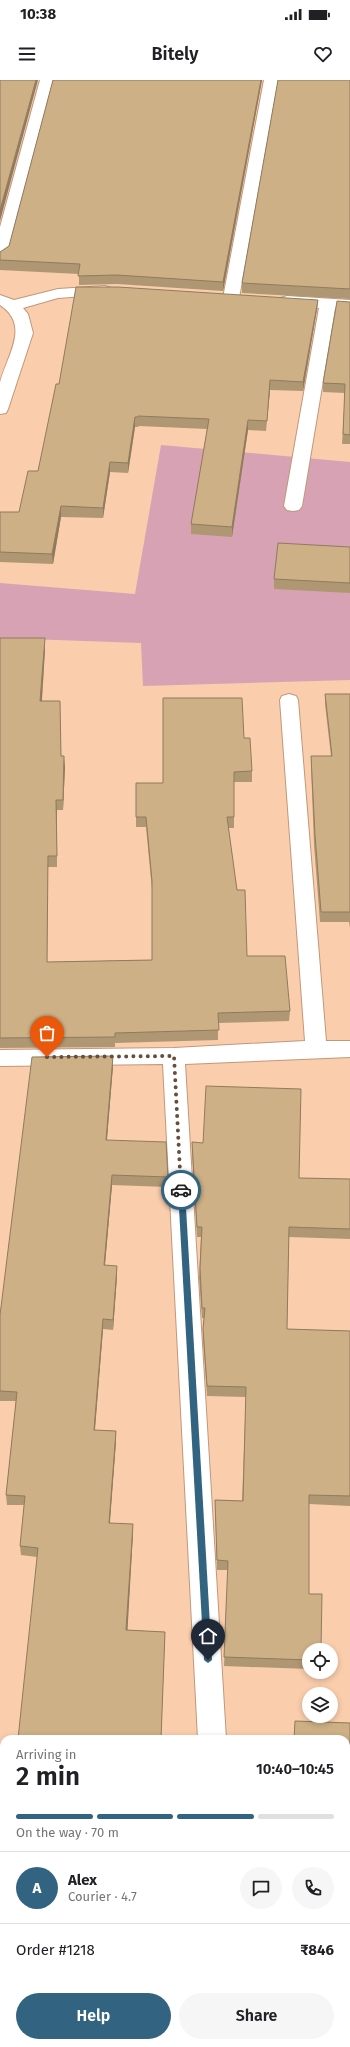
<!DOCTYPE html>
<meta charset="utf-8">
<style>
body{margin:0;font-family:"Fira Sans",sans-serif;background:#f6f6f6;color:#202124;height:100vh;display:flex;flex-direction:column;font-size:15px;white-space:nowrap}
*{box-sizing:border-box;margin:0}
p{font-size:13px;color:#757577}
.icon{flex:none;width:22px;height:22px;fill:none;stroke:currentColor;stroke-width:2;stroke-linecap:round;stroke-linejoin:round}
.map{position:relative;flex:1;overflow:hidden}
.side{position:absolute;left:0px;top:1655px;width:350px;height:312px;display:flex;flex-direction:column;background:#fff;border-radius:12px 12px 0 0;box-shadow:0 2px 6px #0003}
.side>*{flex:none}
.fabs{position:absolute;left:302px;top:1563px;display:grid;gap:8px}
.fabs a{display:grid;place-items:center;width:36px;height:36px;border-radius:50%;background:#fff;box-shadow:0 2px 6px #0003;font-size:20px}
.pin{position:absolute;display:grid;place-items:center;width:34px;height:34px;color:#fff;margin:-41px -17px;border-radius:50% 50% 50% 0;rotate:-45deg;box-shadow:0 0 4px #0007}
.pin .icon{rotate:45deg}
.courier{position:absolute;display:grid;place-items:center;width:40px;height:40px;margin:-20px;border:3px solid #326481;border-radius:50%;background:#fff;color:#222;box-shadow:0 1px 5px #0007}
.head em{font-style:normal;font-weight:600}
.head div{display:flex;flex-direction:column-reverse}
.head{display:flex;align-items:center;justify-content:space-between;height:68px;padding:0 16px}
h1{font-size:26px;font-weight:600;line-height:30px}
.bar{display:grid;grid-template-columns:repeat(4,1fr);gap:6px 4px;align-content:center;height:48px;padding:0 16px}
.bar i{height:5px;border-radius:3px;background:#e0e0e0}
.bar .current{background:#326481}
.bar p{grid-column:span 4}
.line{display:flex;align-items:center;gap:10px;padding:0 16px;border-top:1px solid #e0e0e0}
.line div{flex:1}
.round{display:grid;place-items:center;flex:none;width:42px;height:42px;border-radius:21px;background:#f6f6f6}
.button{display:flex;gap:8px;margin-top:auto;padding:8px 16px}
.button a{flex:1;height:46px;border-radius:24px;background:#326481;color:#fff;font-size:16px;font-weight:600;line-height:46px;text-align:center}
.button a+a{background:#f6f6f6;color:#202124}
.status{display:flex;justify-content:space-between;align-items:center;height:28px;padding:0 20px;background:#fff;direction:ltr}
.status svg{height:11px;fill:currentColor}
header{display:flex;justify-content:space-between;align-items:center;height:52px;padding:0 16px;background:#fff;font-size:18px;font-weight:600}
.map>svg:first-child{display:block}
.green{fill:#d7a2b4}
.lines{fill:none;stroke-linecap:round;stroke-linejoin:round}
.minor-casing{stroke:#c29779;stroke-width:2}
.minor{fill:#fff;fill-rule:evenodd}
.wall{fill:#b09773}
.shaded-wall{fill:#907b5e}
.building{fill:#cdb086;stroke:#907b5e}
.route{fill:#326481}
.done{stroke:#664e3d;stroke-width:4;stroke-dasharray:0 7.2}
</style>
<div class="status"><b>10:38</b><svg viewBox="0 0 49 12"><path d="M0 12V9h3v3zM5 12V6h3v6zM10 12V3h3v9zM15 12V0h3v12zM26 1h20v11H26zM47 4h2v5h-2z"/></svg></div>
<header><svg class="icon" aria-label="menu" viewBox="0 0 24 24"><path d="M4 6h16M4 12h16M4 18h16"/></svg>Bitely<svg class="icon" aria-label="heart" viewBox="0 0 24 24"><path d="M12 20l-8-8c-3-5 5-10 8-4 3-6 11-1 8 4z"/></svg></header>
<div class="map">
<svg width="350" height="1967" viewBox="0 0 350 1967">
<rect width="100%" height="100%" fill="#facdad"/>
<polygon class="green" points="161,365 350,382 350,600 143,606 141,563 0,558 0,503 135,514"/>
<g class="lines">
<defs>
<g id="minor">
<polygon points="40,0 54,0 8,175 5,178 0,180 0,147"/>
<polygon points="264,0 278,0 239,218 237,221 225,221 223,218"/>
<path d="M105 206 111 208 113 211 111 214 58 218 23 228 28 234 33 253 8 329 6 333 0 334C0 324 0 312 0 303 7 275 31 246 0 225V215L14 220 58 209Z"/>
<polygon points="287,216 350,220 350,230 335,229 302,426 299,430 293,431 287,430 284,426 319,228 281,224 279,221 281,218"/>
<polygon points="289,614 296,616 298,620 326,961 350,961 350,977 185,984 226,1659 198,1659 163,984 0,986 0,970 174,968 305,961 280,620 282,616"/>
<rect x="346" y="1749" width="4" height="28"/>
<rect x="0" y="1756" width="4" height="28"/>
</g>
</defs>
<use href="#minor" class="minor-casing"/>
<use href="#minor" class="minor"/>
</g>
<g class="wall">
<polygon points="53,0 262,0 223,211 117,204 79,205 79,194 0,190 0,172 9,166"/>
<polygon points="350,0 350,219 242,213 242,203"/>
<polygon points="318,220 317,229 303,311 270,310 266,351 248,350 232,457 191,454 191,444 207,349 139,346 138,347 135,347 128,393 110,392 103,438 61,437 53,484 0,482 0,432 19,432 38,391 59,304"/>
<polygon points="350,222 350,364 342,364 345,313 323,312 323,303"/>
<polygon points="350,467 350,513 274,509 274,499"/>
<polygon points="0,558 45,569 42,621 60,631 61,676 65,687 63,730 57,730 57,787 48,787 47,882 152,880 152,810 146,747 136,747 136,737 163,703 244,658 252,691 252,702 234,702 234,748 228,748 247,876 290,931 289,941 218,943 218,960 115,963 115,967 0,968"/>
<polygon points="325,614 350,614 350,848 349,842 320,842 314,765 311,686 311,676 331,676 325,624"/>
<polygon points="113,986 107,1060 168,1097 168,1107 112,1105 105,1185 117,1196 113,1250 103,1249 95,1350 116,1351 116,1361 110,1443 133,1453 127,1550 165,1552 161,1659 37,1477 21,1475 20,1466 24,1425 7,1425 6,1415 16,1321 0,1321 0,1235"/>
<polygon points="192,1062 299,1098 350,1099 350,1159 289,1157 287,1249 350,1251 350,1426 309,1424 309,1589 224,1586 228,1490 217,1490 215,1420 242,1421 246,1317 207,1316 203,1258 204,1238 202,1238 199,1198 201,1157 197,1157 192,1073"/>
<polygon points="295,1641 350,1643 350,1744 346,1744 346,1659 294,1659"/>
<polygon points="346,1808 350,1808 350,1964 319,1963 346,1963"/>
</g>
<g class="shaded-wall">
<polygon points="36,0 38,0 0,141 0,130"/>
<polygon points="261,0 262,0 223,211 223,202"/>
<polygon points="318,220 317,229 303,311 303,302"/>
<polygon points="270,300 270,310 266,351 267,341"/>
<polygon points="135,337 135,347 128,393 128,383"/>
<polygon points="248,340 248,350 232,457 232,447"/>
<polygon points="110,382 110,392 103,438 103,428"/>
<polygon points="61,426 61,437 53,484 52,474"/>
<polygon points="45,558 45,569 41,632 40,621"/>
<polygon points="64,676 65,687 63,730 63,720"/>
<polygon points="56,720 57,730 57,787 57,776"/>
<polygon points="48,776 48,787 47,893 47,882"/>
<polygon points="113,976 113,986 106,1070 106,1060"/>
<polygon points="112,1095 112,1105 104,1195 104,1185"/>
<polygon points="117,1186 117,1196 113,1250 113,1240"/>
<polygon points="103,1239 103,1249 94,1360 94,1350"/>
<polygon points="116,1351 116,1361 109,1452 109,1443"/>
<polygon points="133,1444 133,1453 127,1559 126,1550"/>
</g>
<g class="building">
<polygon points="0,0 36,0 0,130"/>
<polygon points="53,0 261,0 223,202 117,195 78,196 80,184 0,180 0,172 9,166"/>
<polygon points="278,0 350,0 350,209 242,203"/>
<polygon points="76,207 118,207 318,220 303,302 270,300 267,341 248,340 232,447 191,444 209,339 138,336 138,337 135,337 128,383 110,382 103,428 61,426 52,474 0,472 0,432 19,432 28,391 38,391 56,304 59,304"/>
<polygon points="337,221 350,222 350,355 343,354 345,304 323,303"/>
<polygon points="278,463 350,467 350,503 274,499"/>
<polygon points="0,558 45,558 40,621 60,621 61,676 64,676 63,720 56,720 57,776 48,776 47,882 152,880 152,801 146,737 136,737 136,703 163,703 163,618 242,618 244,658 250,658 252,691 234,692 234,737 227,737 237,810 245,810 247,876 285,876 290,931 218,933 219,950 115,953 115,957 0,958"/>
<polygon points="325,614 350,614 350,832 321,832 315,755 311,676 332,676"/>
<polygon points="113,976 106,1060 166,1062 168,1097 112,1095 104,1185 117,1186 113,1240 103,1239 94,1350 116,1351 109,1443 133,1444 126,1550 165,1552 161,1659 18,1659 38,1468 20,1466 25,1416 6,1415 17,1312 0,1311 0,1235 32,977"/>
<polygon points="206,1006 301,1009 299,1098 350,1099 350,1149 289,1147 287,1249 350,1251 350,1416 309,1415 309,1514 322,1514 321,1570 309,1570 309,1580 224,1577 228,1481 217,1480 215,1420 243,1421 246,1307 207,1306 203,1249 205,1228 202,1228 200,1188 202,1147 197,1147 192,1062 203,1063"/>
<polygon points="295,1641 350,1643 350,1735 346,1735 346,1659 294,1659"/>
<rect x="346" y="1808" width="4" height="149"/>
<polygon points="0,1837 4,1837 4,1963 53,1963 53,1967 0,1967"/>
<rect x="199" y="1963" width="92" height="4"/>
</g>
<polygon class="route" points="181,1108 185,1110 212,1580 208,1583 204,1580 178,1110"/>
<g class="lines">
<polyline class="done" points="47,977 174,976 181,1110"/>
</g>
</svg>
<div class="fabs">
<a><svg class="icon" aria-label="locate" viewBox="0 0 24 24"><circle cx="12" cy="12" r="6"/><path d="M12 2v4M12 18v4M2 12h4M18 12h4"/></svg></a>
<a><svg class="icon" aria-label="layers" viewBox="0 0 24 24"><path d="M12 4l9 5-9 5-9-5zM3 14l9 5 9-5"/></svg></a>
</div>
<div class="pin" style="left:47px;top:977px;background:#ea580c"><svg class="icon" aria-label="bag" viewBox="0 0 24 24"><path d="M5 8h14l-1 12H6zM9 8a3 3 0 0 1 6 0"/></svg></div>
<div class="pin" style="left:208px;top:1580px;background:#1f2937"><svg class="icon" aria-label="home" viewBox="0 0 24 24"><path d="M3 11l9-7 9 7M6 9v11h12V9"/></svg></div>
<div class="courier" style="left:181px;top:1110px"><svg class="icon" aria-label="car" viewBox="0 0 24 24"><path d="M5 17H2v-5l4-1 3-4h7l3 4 3 1v5h-3M9 17h6M6 11h13"/><circle cx="7" cy="17" r="2"/><circle cx="17" cy="17" r="2"/></svg></div>
<section class="side">
<div class="head"><div><h1>2 min</h1><p>Arriving in</p></div><em>10:40–10:45</em></div>
<div class="bar"><i class="current"></i><i class="current"></i><i class="current"></i><i></i><p>On the way · 70 m</p></div>
<div class="line" style="height:72px"><b class="round" style="background:#326481;color:#fff">A</b><div><b>Alex</b><p>Courier · 4.7</p></div><a class="round"><svg class="icon" aria-label="chat" viewBox="0 0 24 24"><path d="M4 5h16v11H9l-5 4z"/></svg></a><a class="round"><svg class="icon" aria-label="phone" viewBox="0 0 24 24"><path d="M5 4h4l2 5-3 2q2 4 5 5l2-3 5 2v4C11 20 4 13 5 4z"/></svg></a></div>
<div class="line" style="height:52px"><div>Order #1218</div><b>₹846</b></div>
<div class="button"><a>Help</a><a>Share</a></div>
</section>
</div>
